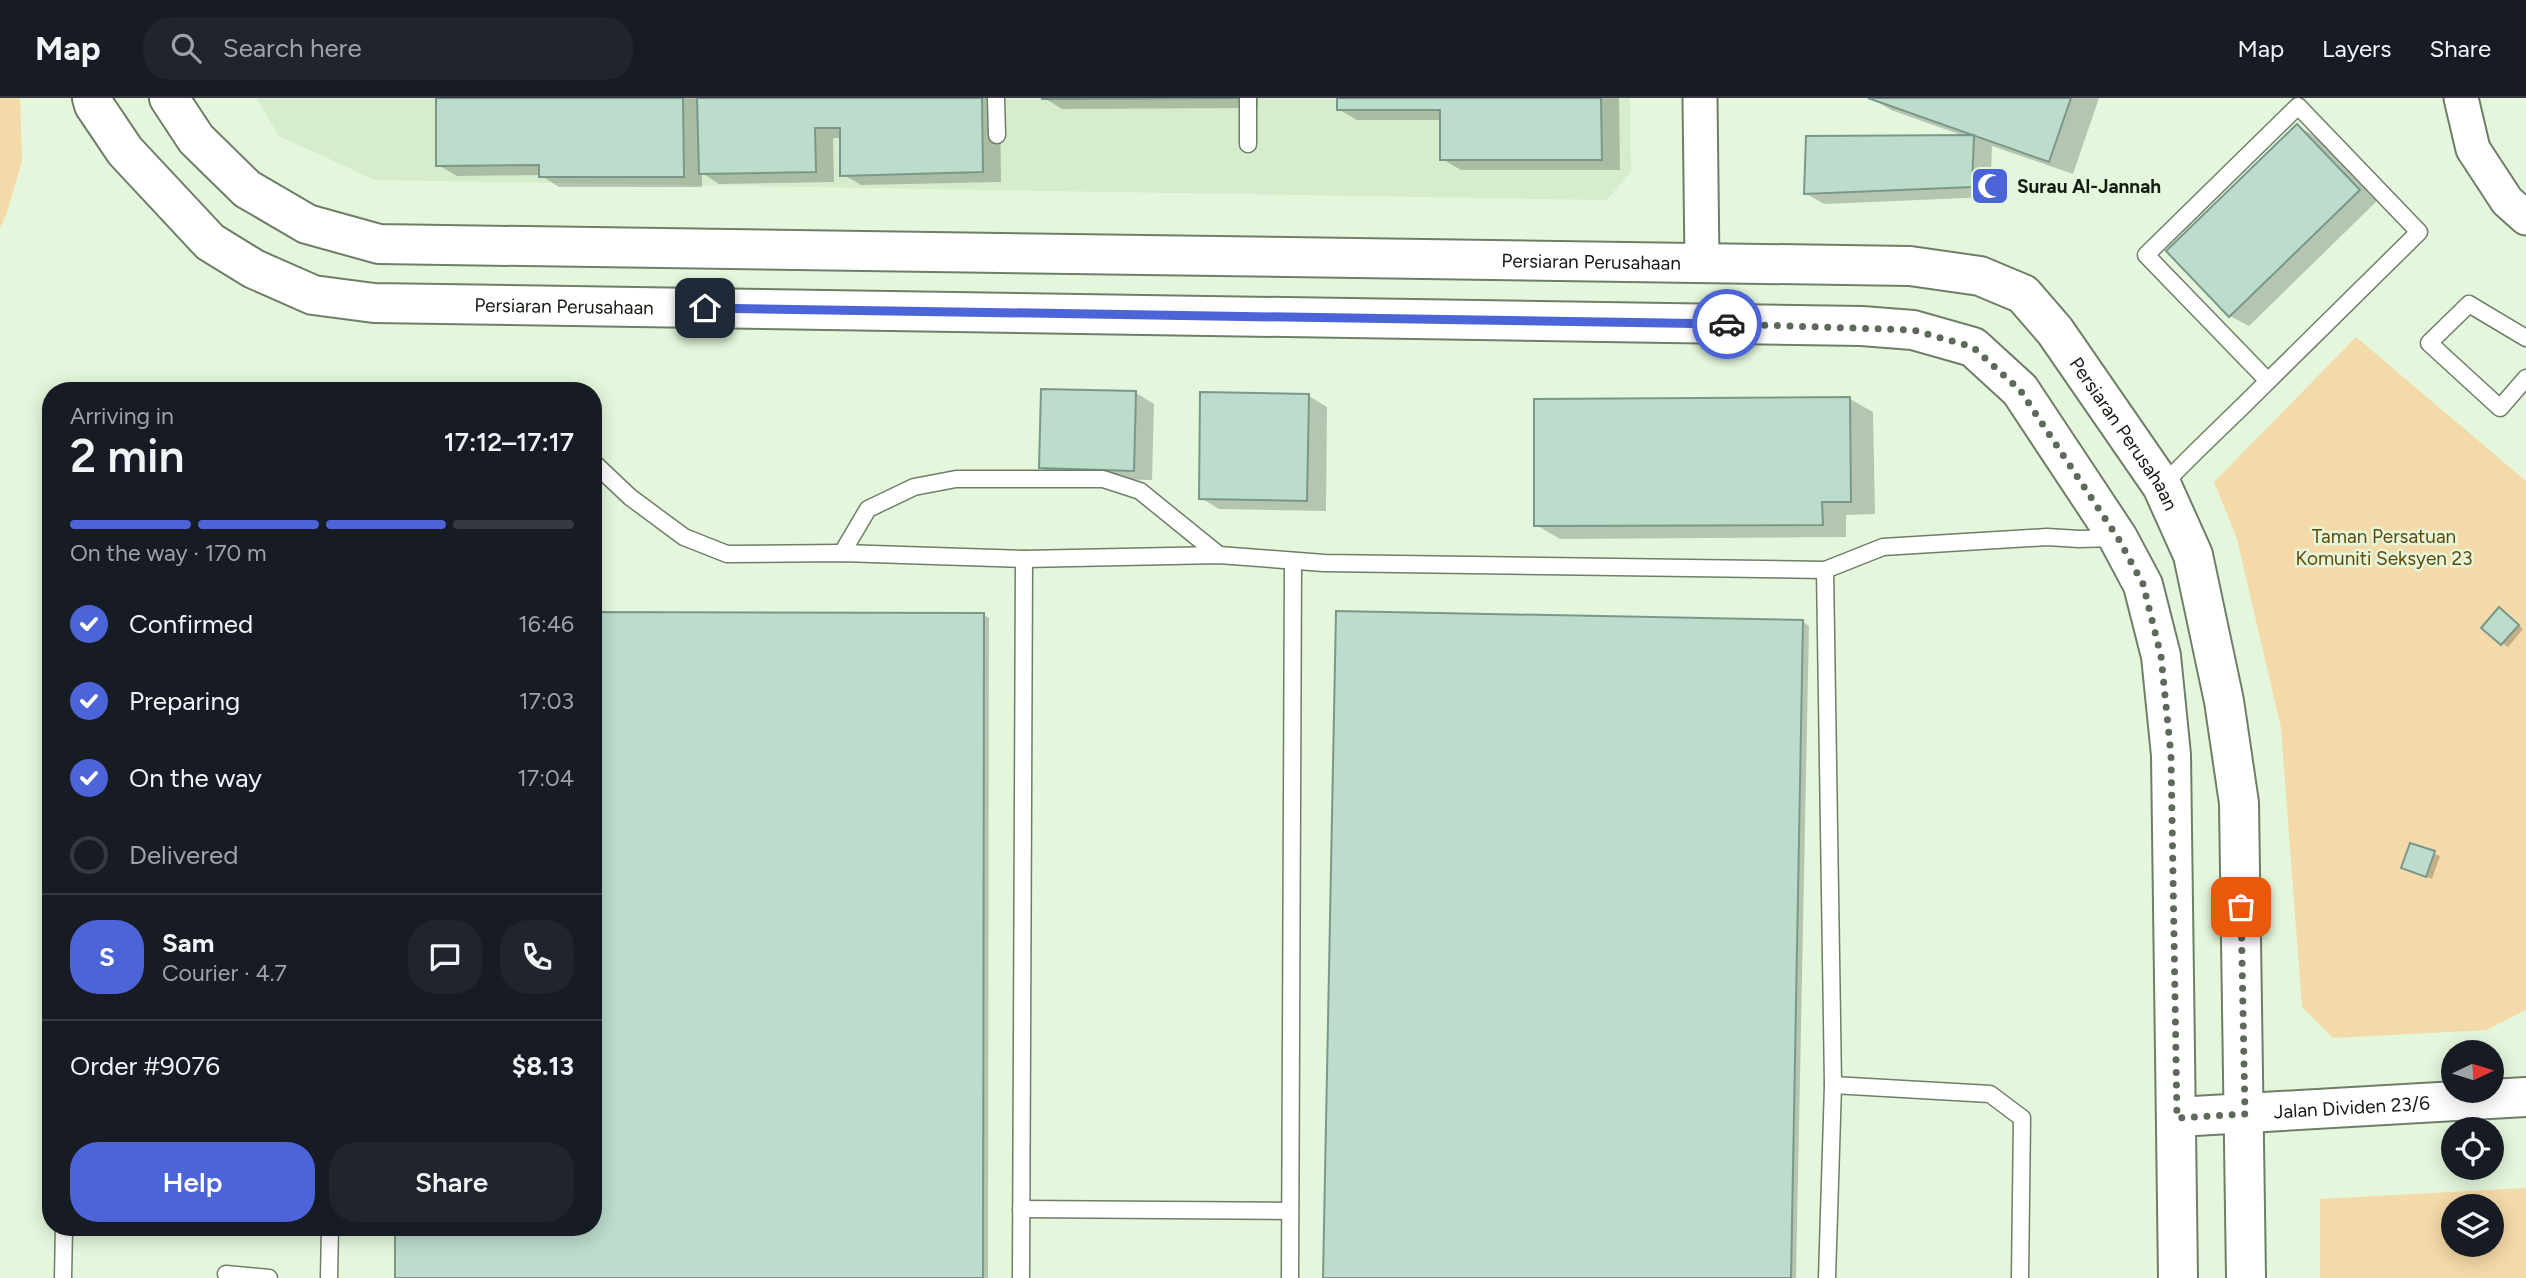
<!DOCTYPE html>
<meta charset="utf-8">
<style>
body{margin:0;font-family:Figtree,sans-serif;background:#20242c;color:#f1f3f6;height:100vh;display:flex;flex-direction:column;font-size:26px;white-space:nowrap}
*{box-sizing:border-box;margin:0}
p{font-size:23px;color:#9ea1a6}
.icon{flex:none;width:38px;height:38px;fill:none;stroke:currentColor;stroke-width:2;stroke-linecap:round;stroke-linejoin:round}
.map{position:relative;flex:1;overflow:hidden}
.side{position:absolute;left:42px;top:284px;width:560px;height:854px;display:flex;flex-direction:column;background:#171b24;border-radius:28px;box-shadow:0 4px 18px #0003}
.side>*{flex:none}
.needle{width:46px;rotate:86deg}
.tools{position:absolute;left:2441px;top:942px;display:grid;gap:14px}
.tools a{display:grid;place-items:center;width:63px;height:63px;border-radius:50%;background:#171b24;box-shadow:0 4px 18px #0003;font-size:35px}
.pin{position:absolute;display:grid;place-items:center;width:60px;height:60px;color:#fff;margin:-30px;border-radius:14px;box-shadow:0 4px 10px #0006}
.courier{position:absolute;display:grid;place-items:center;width:70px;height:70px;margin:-35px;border:5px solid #4b64d8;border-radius:50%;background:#fff;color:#222;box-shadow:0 2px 9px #0007}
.overview em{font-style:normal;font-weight:600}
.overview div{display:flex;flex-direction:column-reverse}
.overview{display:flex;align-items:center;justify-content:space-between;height:119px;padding:0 28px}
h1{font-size:46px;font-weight:600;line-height:52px}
.bar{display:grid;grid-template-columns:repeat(4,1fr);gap:10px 7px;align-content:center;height:84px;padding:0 28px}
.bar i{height:9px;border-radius:5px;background:#363941}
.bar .current{background:#4b64d8}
.bar p{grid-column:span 4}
.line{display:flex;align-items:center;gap:18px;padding:0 28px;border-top:2px solid #363941}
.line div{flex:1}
.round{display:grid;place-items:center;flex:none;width:74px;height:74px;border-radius:28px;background:#20242c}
ol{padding:0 28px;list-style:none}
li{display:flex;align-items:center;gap:21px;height:77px}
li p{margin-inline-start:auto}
li .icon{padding:7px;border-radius:50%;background:#4b64d8;color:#fff;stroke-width:4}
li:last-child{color:#9ea1a6}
li i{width:38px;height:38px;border:4px solid #363941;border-radius:50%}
.primary-button{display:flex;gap:14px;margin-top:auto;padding:14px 28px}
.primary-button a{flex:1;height:80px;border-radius:28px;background:#4b64d8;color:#fff;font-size:28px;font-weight:600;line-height:80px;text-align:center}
.primary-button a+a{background:#20242c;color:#f1f3f6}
header{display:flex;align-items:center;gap:42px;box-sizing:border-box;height:98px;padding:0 35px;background:#171b24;border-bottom:2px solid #363941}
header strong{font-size:33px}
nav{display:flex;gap:38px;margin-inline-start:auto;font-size:24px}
.search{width:490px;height:63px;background:#20242c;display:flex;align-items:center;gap:18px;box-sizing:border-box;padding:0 24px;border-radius:28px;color:#9ea1a6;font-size:26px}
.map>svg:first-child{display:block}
.built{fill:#d5edcc}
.green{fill:#f4daa8;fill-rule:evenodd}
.shadow{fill:#0003}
.building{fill:#bcdccc;stroke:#7a9889;stroke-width:2}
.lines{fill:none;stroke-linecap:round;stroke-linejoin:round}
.service-casing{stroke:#6e7e67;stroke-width:19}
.minor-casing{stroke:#6e7e67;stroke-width:37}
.tertiary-casing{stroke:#6e7e67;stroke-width:42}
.secondary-casing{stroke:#6e7e67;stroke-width:42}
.service{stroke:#fff;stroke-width:16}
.minor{stroke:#fff;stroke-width:33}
.tertiary{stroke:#fff;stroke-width:38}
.secondary{stroke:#fff;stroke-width:38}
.done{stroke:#5d6959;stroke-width:7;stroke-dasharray:0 12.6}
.route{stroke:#4b64d8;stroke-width:9}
.labels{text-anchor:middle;stroke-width:5;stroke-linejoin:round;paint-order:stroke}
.poi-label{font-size:19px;font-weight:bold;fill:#151c13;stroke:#e4f7dc;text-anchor:start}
.street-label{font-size:19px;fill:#151c13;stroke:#e4f7dc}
.park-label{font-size:19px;fill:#624705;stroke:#e4f7dc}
</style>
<header>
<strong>Map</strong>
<div class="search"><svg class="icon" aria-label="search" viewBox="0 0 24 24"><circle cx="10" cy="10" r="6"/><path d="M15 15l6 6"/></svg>Search here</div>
<nav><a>Map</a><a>Layers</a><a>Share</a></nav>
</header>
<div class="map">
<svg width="2526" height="1180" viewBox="0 0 2526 1180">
<rect width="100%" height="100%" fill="#e4f7dc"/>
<polygon class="built" points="256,0 1630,0 1631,73 1607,102 375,82 279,38"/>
<g class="green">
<polygon points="0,0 20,0 22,63 7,114 0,130"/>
<polygon points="2356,239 2526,383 2526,912 2487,932 2333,940 2302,909 2281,630 2237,441 2214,384"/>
<path d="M2526 1090V1180H2320V1101ZM2454 1108H2492V1146H2454Z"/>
</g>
<g class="shadow">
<polygon points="438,0 1000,0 1001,84 861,87 842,76 841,40 833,40 834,84 719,86 702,75 702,89 559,89 540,77 457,78 438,67"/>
<polygon points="1044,0 1258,0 1258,10 1062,11"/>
<polygon points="1338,0 1619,0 1620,72 1461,72 1442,61 1442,22 1357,22 1338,11"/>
<polygon points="1871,0 2099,0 2073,76 1992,48 1990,99 1824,106 1805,95 1967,39 1891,12"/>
<polygon points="2297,28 2316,39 2377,103 2249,228 2230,218"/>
<polygon points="1136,295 1154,306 1152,382 1059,380 1041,369"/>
<polygon points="1309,298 1327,309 1326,413 1219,411 1201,400"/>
<polygon points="1850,301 1873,314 1875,416 1846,417 1846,439 1560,441 1536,427"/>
<polygon points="2505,515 2523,531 2508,549 2502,545"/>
<polygon points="983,517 989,520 988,1180 396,1180 397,1129 593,1129"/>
<polygon points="1803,524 1809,528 1796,1180 1324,1180"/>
<polygon points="2411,747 2440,758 2432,781 2409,772"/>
</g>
<g class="building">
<polygon points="436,0 683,0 684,79 539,79 539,67 436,68"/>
<polygon points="697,0 982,0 983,74 840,78 840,30 815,30 816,74 699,76"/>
<polygon points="1042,0 1240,0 1042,1"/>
<polygon points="1337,0 1601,0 1602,62 1440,62 1440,12 1337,12"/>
<polygon points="1868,0 2071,0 2049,64"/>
<polygon points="2297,26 2360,92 2229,219 2166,153"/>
<polygon points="1974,37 1972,89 1804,96 1806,38"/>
<polygon points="1041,291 1136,293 1134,373 1039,370"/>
<polygon points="1200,294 1309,296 1307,403 1199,401"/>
<polygon points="1850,299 1851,404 1822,404 1823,427 1534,428 1534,301"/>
<polygon points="2499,509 2519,527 2501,547 2481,530"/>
<polygon points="1336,513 1803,522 1791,1180 1323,1180"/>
<polygon points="593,514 984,515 983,1180 395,1180 395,1129 593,1129"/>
<polygon points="2410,745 2435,753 2426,779 2401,770"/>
</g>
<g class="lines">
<defs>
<g id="service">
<polyline points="996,0 997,37"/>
<polyline points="1248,0 1248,46"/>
<polyline points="2526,240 2469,206 2429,245 2500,310 2526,280"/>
<polyline points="593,364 630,399 684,439 727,456 842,455 1024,461 1219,457 1324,465 1825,472 1883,449 2047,439 2079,441 2116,440"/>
<path d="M2162 388C2193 355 2226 325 2258 293 2312 240 2366 187 2419 134L2298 8 2146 157 2268 283"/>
<polyline points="842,455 868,411 914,389 956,381 1103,381 1140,393 1219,457"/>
<polyline points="1825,472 1833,987 1827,1180"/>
<polyline points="1833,987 1990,996 2022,1020 2020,1180"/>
<polyline points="1021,1111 1290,1113"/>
<polyline points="226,1176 269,1180"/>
<polyline points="63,1180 64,1129"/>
<polyline points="329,1180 330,1129"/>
<polyline points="1021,1180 1024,461"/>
<polyline points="1290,1180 1293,464"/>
</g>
<g id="minor">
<polyline points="1700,0 1702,165"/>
<polyline points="2461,0 2473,51 2507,103 2526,120"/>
</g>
<g id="tertiary">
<path id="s1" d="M2177 1019 2526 999"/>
</g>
<g id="secondary">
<path id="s2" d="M92 0 94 7 125 53 210 144 254 171 313 197 374 205 1862 228 1913 232 1973 249 2020 292 2118 440 2143 487 2161 558 2171 657 2178 1180"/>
<path id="s3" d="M169 0 196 41 247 91 307 126 379 146 1910 168 1980 178 2023 196 2055 233 2162 388 2193 457 2224 603 2239 705 2246 1180"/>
</g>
</defs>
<use href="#service" class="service-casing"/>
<use href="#minor" class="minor-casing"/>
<use href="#tertiary" class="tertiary-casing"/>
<use href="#secondary" class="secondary-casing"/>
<use href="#service" class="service"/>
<use href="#minor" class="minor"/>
<use href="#tertiary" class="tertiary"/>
<use href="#secondary" class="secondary"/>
</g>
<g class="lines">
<polyline class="done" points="1727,226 1913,232 1973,249 2020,292 2118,440 2143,486 2161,558 2171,657 2177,1020 2245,1016 2241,809"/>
<polyline class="route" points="705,210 1727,226"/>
</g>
<defs>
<symbol id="mosque-square" viewBox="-11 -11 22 22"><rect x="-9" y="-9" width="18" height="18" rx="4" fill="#4b64d8" stroke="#e4f7dc"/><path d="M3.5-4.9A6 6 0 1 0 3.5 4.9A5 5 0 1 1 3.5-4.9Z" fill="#fff"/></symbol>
</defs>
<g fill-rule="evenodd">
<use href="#mosque-square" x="1968" y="66" width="44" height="44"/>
</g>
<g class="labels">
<g class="poi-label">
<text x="2017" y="95">Surau Al-Jannah</text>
</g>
<g class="street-label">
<text dy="7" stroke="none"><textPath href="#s3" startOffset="1477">Persiaran Perusahaan</textPath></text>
<text dy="7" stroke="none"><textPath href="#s2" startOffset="555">Persiaran Perusahaan</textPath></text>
<text dy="7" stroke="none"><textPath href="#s3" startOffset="2086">Persiaran Perusahaan</textPath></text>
<text dy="7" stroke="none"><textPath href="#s1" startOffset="175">Jalan Dividen 23/6</textPath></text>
</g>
<g class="park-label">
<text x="2384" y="445">Taman Persatuan<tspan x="2384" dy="22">Komuniti Seksyen 23</tspan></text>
</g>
</g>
</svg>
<div class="tools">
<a><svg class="needle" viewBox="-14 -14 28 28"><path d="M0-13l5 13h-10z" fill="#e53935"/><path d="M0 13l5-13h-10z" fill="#9ea1a6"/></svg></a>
<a><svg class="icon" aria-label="locate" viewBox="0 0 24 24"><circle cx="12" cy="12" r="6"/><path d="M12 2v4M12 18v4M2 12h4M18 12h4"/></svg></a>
<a><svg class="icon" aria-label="layers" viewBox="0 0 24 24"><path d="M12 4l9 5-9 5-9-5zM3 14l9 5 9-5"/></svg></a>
</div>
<div class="pin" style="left:2241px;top:809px;background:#ea580c"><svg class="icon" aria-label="bag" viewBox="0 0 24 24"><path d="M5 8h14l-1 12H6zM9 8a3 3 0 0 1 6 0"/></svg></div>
<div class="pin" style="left:705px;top:210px;background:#1f2937"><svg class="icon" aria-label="home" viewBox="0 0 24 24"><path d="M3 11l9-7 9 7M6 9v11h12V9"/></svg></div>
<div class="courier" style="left:1727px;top:226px"><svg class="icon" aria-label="car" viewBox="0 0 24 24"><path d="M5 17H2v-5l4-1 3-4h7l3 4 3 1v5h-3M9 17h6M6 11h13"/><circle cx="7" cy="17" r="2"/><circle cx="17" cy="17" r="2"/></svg></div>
<section class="side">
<div class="overview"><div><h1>2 min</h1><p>Arriving in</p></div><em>17:12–17:17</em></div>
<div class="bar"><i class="current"></i><i class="current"></i><i class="current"></i><i></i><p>On the way · 170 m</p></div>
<ol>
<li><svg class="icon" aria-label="check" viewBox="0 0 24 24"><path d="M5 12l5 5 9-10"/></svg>Confirmed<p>16:46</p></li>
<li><svg class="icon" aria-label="check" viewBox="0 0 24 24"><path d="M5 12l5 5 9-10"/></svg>Preparing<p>17:03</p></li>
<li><svg class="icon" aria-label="check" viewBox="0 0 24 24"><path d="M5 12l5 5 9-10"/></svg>On the way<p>17:04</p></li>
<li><i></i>Delivered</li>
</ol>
<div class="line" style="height:126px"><b class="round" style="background:#4b64d8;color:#fff">S</b><div><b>Sam</b><p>Courier · 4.7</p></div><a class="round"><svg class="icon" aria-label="chat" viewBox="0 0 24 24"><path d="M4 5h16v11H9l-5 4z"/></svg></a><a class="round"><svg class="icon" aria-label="phone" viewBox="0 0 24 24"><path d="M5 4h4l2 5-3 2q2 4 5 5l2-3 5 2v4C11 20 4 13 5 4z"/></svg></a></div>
<div class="line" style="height:91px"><div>Order #9076</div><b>$8.13</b></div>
<div class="primary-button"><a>Help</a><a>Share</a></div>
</section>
</div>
